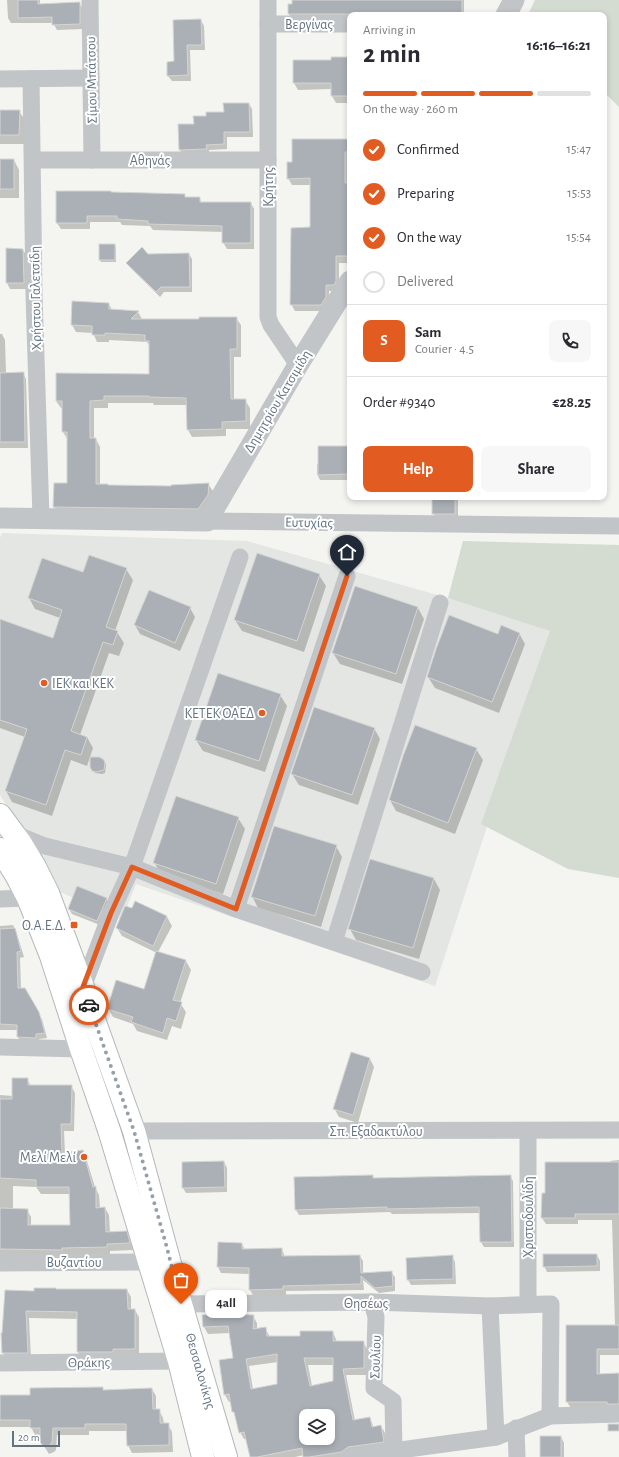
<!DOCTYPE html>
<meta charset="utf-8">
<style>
body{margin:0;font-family:"Alegreya Sans",sans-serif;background:#f7f7f7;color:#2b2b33;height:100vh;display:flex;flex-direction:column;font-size:15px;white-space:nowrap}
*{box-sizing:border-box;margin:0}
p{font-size:13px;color:#7c7c81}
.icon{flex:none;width:22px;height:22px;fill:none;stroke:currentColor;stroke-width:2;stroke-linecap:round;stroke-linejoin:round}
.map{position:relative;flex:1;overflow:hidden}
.details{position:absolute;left:347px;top:12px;width:260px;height:488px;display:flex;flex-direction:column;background:#fff;border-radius:8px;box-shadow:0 2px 6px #0003}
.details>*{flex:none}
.controls{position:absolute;left:299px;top:1409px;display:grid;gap:8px}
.controls a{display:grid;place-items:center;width:36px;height:36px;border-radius:8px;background:#fff;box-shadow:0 2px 6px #0003;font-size:20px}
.scale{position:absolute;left:12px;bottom:10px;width:48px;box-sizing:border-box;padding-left:4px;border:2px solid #637281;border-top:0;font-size:11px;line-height:14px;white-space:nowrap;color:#637281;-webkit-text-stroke:3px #fff;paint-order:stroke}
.pin{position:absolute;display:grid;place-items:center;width:34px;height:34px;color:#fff;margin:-41px -17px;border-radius:50% 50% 50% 0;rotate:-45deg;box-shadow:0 0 4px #0007}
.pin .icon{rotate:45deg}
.courier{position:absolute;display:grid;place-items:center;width:40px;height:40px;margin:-20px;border:3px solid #e25c22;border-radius:50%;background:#fff;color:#222;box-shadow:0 1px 5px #0007}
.bubble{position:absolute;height:28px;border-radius:8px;background:#fff;box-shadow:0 2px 6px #0003;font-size:13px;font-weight:700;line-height:28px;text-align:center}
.headline em{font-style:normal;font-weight:700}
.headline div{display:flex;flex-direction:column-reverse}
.headline{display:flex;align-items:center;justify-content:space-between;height:68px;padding:0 16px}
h1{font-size:26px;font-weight:700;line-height:30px}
.bar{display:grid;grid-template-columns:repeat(4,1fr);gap:6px 4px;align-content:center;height:48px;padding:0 16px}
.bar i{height:5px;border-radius:3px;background:#e1e1e2}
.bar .selected{background:#e25c22}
.bar p{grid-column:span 4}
.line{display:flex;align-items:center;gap:10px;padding:0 16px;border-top:1px solid #e1e1e2}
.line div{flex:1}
.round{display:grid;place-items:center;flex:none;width:42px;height:42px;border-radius:8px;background:#f7f7f7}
ol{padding:0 16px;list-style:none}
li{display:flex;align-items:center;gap:12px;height:44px}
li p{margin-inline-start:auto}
li .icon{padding:4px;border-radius:50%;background:#e25c22;color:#fff;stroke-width:4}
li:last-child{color:#7c7c81}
li i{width:22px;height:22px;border:2px solid #e1e1e2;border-radius:50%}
.action{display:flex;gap:8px;margin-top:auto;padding:8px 16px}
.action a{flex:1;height:46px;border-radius:8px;background:#e25c22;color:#fff;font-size:16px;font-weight:700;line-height:46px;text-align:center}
.action a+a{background:#f7f7f7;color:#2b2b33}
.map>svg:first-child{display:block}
.built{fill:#e4e6e3}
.green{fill:#d4dbd1}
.shadow{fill:#0003;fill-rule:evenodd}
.building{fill:#aab0b6;stroke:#d5d5d3;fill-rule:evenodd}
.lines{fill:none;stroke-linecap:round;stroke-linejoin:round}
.secondary-casing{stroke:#b4b8bc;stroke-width:24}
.minor{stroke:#c1c5c8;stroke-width:17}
.tertiary{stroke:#c1c5c8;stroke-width:21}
.secondary{stroke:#fff;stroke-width:22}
.done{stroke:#96a0a8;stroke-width:4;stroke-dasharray:0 7.2}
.route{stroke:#e25c22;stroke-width:5}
.poi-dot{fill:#e25c22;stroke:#fff;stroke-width:1.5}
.labels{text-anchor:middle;stroke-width:4;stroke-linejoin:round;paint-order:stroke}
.street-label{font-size:14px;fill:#637281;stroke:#fff}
.poi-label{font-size:14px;fill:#637281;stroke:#fff;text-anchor:end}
</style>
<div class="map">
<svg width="619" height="1457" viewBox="0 0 619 1457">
<rect width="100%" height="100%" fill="#f4f4f0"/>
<polygon class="built" points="2,533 247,541 448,598 551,630 435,986 136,884 122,919 60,892 0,795 0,538"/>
<g class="green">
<polygon points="535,0 619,0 619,107 604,92 604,15 528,15"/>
<polygon points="463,541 619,545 619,878 568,869 481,824 550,631 448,598"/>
</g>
<g class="shadow">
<polygon points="7,0 40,0 40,5 79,3 83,9 83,29 57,30 53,23 11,23 8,18"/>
<polygon points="293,0 464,0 464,15 350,15 350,19 292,19 289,14 293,5"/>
<polygon points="201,20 204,26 205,50 190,50 191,81 172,81 168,76"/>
<polygon points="350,58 350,103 336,103 332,96 332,89 298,90 294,83 332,61"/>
<polygon points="249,104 252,109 253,137 227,137 227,149 209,150 209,155 183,155 180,150 195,125 207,117 225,113"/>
<polygon points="0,111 19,111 25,120 24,144 0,144"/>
<polygon points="350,140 350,263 339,263 339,288 338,291 329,291 329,305 325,311 295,311 291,304 311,228 311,185 292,185 288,178 293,163"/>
<polygon points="0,160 14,160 19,170 19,198 0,198"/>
<polygon points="57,192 184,195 186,198 199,198 202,203 251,203 254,209 254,249 227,249 223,242 223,232 153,230 150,226 122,225 120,222 90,222 90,229 61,229 57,223"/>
<polygon points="115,245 116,248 116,262 101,262 100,260"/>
<polygon points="7,249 23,250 26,255 26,289 10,289 7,283"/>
<polygon points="189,254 192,259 192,292 164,292 160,297 131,268 127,263 148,255"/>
<polygon points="109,304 112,310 138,312 142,319 141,320 200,320 236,318 241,325 241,357 234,357 234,400 245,400 250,408 250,429 226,429 226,436 192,437 188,430 187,405 154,405 153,403 108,403 108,408 94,408 94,439 96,439 100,447 100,485 172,487 208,484 213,491 202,516 59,514 54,507 68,484 68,440 63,432 63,408 61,408 56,401 150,375 150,347 147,342 109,340 109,342 97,342 93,333 76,332 72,325"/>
<polygon points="0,334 2,334 5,340 6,373 23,373 26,379 28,448 0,448"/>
<polygon points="347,447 350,452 350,480 320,480 317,474 317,464 319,464"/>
<polygon points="433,497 456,497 458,500 458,519 437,519 433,513"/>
<polygon points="126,569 133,580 115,631 117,632 124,643 119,656 109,653 80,735 87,737 93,748 87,766 71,760 52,816 12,802 6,791 25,737 0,728 0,620 53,639 60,618 35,609 29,598 84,573"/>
<polygon points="319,575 326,586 304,652 242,631 235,620"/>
<polygon points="190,608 195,617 180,651 140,634 135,625"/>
<polygon points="418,608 424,619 402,684 340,664 333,653"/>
<polygon points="519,633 525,644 499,713 435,688 428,677"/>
<polygon points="280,695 287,706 265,772 203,751 196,740"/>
<polygon points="374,728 380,739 358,805 299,785 292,774"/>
<polygon points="476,749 483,760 455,834 396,811 390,800"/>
<polygon points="105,763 106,765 105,773 102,774 95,773 91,767"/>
<polygon points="238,818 245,829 223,894 161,874 154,862"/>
<polygon points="336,846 342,857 321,927 258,908 252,896"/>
<polygon points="434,879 440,890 419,959 356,940 350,929"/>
<polygon points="106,899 109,904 100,925 72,914 69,909"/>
<polygon points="136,902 167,917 172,926 158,952 186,961 191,970 180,1003 186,1012 181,1029 172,1026 167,1040 137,1031 133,1024 113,1017 108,1008 145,990 157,953 122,936 117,928 132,909"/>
<polygon points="13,925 16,931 24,957 20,958 21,989 24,989 42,1019 47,1038 39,1039 38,1043 21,1043 18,1037 18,1030 0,1030 0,926"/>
<polygon points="370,1059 374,1067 358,1123 339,1117 334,1108"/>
<path d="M27 1079 31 1086H71L75 1093 74 1131H64L65 1154 82 1151 86 1158 95 1187 99 1195 100 1208H105L109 1215 110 1233 126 1232 130 1240 133 1250 110 1251V1254L0 1258V1095L13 1096ZM13 1186 36 1187 41 1194H70L71 1226H31V1217L27 1210H13Z"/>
<polygon points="619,1160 619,1355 600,1355 600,1375 619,1374 619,1410 571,1408 567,1402 567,1326 615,1326 612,1220 578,1220 578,1224 546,1224 542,1218 610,1163 610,1161"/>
<polygon points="224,1162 227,1168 227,1192 186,1193 183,1188"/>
<polygon points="372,1176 374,1179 510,1176 513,1181 514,1247 484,1247 481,1242 481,1213 392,1214 390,1212 299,1215 296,1210"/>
<polygon points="219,1243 242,1244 245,1250 282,1249 285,1257 360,1256 363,1261 363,1274 391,1272 395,1277 395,1291 379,1293 363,1280 364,1290 286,1291 286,1295 253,1295 250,1290 250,1274 221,1273 218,1267"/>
<polygon points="597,1255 600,1261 600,1271 547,1272 544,1266"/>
<polygon points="452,1256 455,1262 456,1284 411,1285 408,1280"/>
<polygon points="56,1290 127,1290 131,1297 131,1310 135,1310 139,1317 139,1356 82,1359 78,1352 78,1319 29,1318 31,1359 7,1360 3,1353 35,1292"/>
<path d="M253 1316 257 1323V1329L265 1328 270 1337H301L333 1332 337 1342H363L367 1349V1375H346L355 1421 370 1418 374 1428 381 1426 385 1433 387 1449 347 1457H304V1455L295 1457H251L247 1439H244L240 1432 231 1402H229L225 1395 220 1361 234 1359 230 1333 208 1334 204 1327ZM278 1362V1384L253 1389 249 1366ZM308 1365H334V1382L312 1386ZM306 1416H328V1438H306Z"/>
<polygon points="102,1388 104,1390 152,1389 156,1396 156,1410 159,1410 163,1418 164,1424 168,1424 172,1432 173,1452 132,1453 128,1445 127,1431 89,1431 89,1435 57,1435 56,1450 54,1452 49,1454 41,1441 41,1435 35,1435 31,1427 0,1427 0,1396 31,1396"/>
<polygon points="561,1437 564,1443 564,1457 541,1457"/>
</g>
<g class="building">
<polygon points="18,0 38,0 38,4 80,2 80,24 52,25 52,17 18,18"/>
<polygon points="292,0 462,0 462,14 288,14 288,4 292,4"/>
<polygon points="201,19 202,45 187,45 188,75 167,76 167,62 174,61 173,20"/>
<polygon points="331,57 350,57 350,96 331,96 331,83 293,83 293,60 331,60"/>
<polygon points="223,103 249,103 250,132 224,132 224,144 206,145 207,149 179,150 178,124 194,124 193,116 206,116 206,112 224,112"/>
<polygon points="0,110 20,110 19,135 0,135"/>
<polygon points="292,139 350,139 350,152 345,152 345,183 350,183 350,256 336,256 336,281 334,285 326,285 326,297 321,305 290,305 291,228 310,227 310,178 287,179 287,162 292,162"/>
<rect x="0" y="159" width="14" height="30"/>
<polygon points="56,191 111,191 111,192 185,194 185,197 200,197 200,202 251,202 251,243 222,243 222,226 148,224 148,221 117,219 117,216 87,216 87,223 56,223"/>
<rect x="99" y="244" width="16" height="16"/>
<polygon points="142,247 148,254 189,253 190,287 161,287 156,292 126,263"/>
<polygon points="6,248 23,249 24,283 6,283"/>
<polygon points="72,301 109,303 109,309 139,311 131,319 199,319 199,317 237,317 237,349 230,349 231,399 246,399 246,421 222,422 222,429 187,430 186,398 149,397 149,396 104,396 104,400 90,401 90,438 96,438 96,484 108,484 108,485 171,486 171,485 209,483 208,495 198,509 53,507 54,483 67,483 67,432 62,432 62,401 56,401 56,373 149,374 149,341 145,341 145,335 105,333 105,335 92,335 92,326 71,325"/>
<polygon points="24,372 25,442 0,442 0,373"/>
<polygon points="318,446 348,446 348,474 318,475"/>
<rect x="432" y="497" width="23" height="17"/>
<polygon points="257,553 320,574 297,641 234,620"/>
<polygon points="89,555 127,568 106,627 118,631 113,645 103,642 71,731 87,737 81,755 65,750 46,805 5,791 27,729 0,720 0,619 53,638 62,610 28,598 42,558 83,572"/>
<polygon points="355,586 418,607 396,674 332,653"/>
<polygon points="149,590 191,607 175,643 134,625"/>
<polygon points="449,615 498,634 501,625 520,633 492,702 427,677 436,649"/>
<polygon points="218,673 281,694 259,761 195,740"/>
<polygon points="314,707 375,728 352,795 291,774"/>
<polygon points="415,725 477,748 448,823 389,800 403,756"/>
<polygon points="90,757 99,757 103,759 105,762 104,770 96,772 92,771 90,767"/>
<polygon points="176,796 239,817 216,884 153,863"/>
<polygon points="274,826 337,845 315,916 251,897"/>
<polygon points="370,859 434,878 413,948 348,929"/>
<polygon points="77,886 107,898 97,921 68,909"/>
<polygon points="135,901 167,916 153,946 116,928 125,906 132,908"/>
<polygon points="15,928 21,951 17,952 18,988 25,988 39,1012 45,1033 36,1034 36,1038 17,1037 17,1025 0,1024 0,929"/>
<polygon points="156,951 186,960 173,1000 182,1002 176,1021 167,1018 163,1033 131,1022 133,1017 107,1009 116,980 144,989"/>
<polygon points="351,1052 370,1058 353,1115 333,1109"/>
<polygon points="12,1078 28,1078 28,1085 72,1085 71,1124 61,1124 62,1153 83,1150 93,1187 96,1186 96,1208 105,1207 106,1232 127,1231 130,1243 107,1244 107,1247 62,1248 62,1250 0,1249 0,1208 28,1209 28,1225 70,1225 69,1187 36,1187 36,1180 0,1178 0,1099 12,1099"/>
<polygon points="224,1161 225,1187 182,1188 182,1162"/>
<polygon points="545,1162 619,1162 619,1214 575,1214 575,1218 541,1218 542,1193 545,1193"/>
<polygon points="373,1175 373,1178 511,1175 512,1242 480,1242 479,1207 387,1209 387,1207 295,1210 294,1177"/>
<polygon points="218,1242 242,1243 242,1249 282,1248 282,1256 360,1255 361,1273 392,1271 393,1286 375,1288 361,1276 361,1284 283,1286 283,1289 249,1290 249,1268 217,1267"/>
<polygon points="543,1254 597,1254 597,1266 543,1267"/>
<polygon points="453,1255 453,1279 407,1280 406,1258"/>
<polygon points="34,1288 56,1288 56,1289 127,1289 128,1309 135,1309 135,1349 113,1349 113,1352 77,1352 77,1312 26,1311 28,1353 2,1353 1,1333 2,1333 5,1290 34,1291"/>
<path d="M224 1314 254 1315 253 1329 266 1327 267 1336H300V1331H333V1341H364V1368L343 1369 353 1420 370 1417 372 1427 381 1425 384 1442 348 1447 341 1452 309 1457H303L302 1448 257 1457H250L244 1432 239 1433 234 1412H232L229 1394 224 1395 219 1360 233 1358 228 1326 203 1327 202 1315ZM277 1354V1384L251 1389 246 1359ZM304 1358H333V1381L310 1386ZM306 1416H328V1438H306Z"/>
<polygon points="566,1325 619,1325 619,1349 597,1349 597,1374 619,1373 619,1404 607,1404 607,1402 566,1402"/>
<polygon points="103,1387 103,1390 152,1388 153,1409 160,1409 160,1423 169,1423 169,1445 127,1446 126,1424 85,1424 85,1428 53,1428 52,1442 50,1445 44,1447 40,1442 40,1428 30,1428 30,1420 0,1420 0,1395 30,1395 30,1388"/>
<rect x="608" y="1424" width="11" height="7"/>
<rect x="540" y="1436" width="21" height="21"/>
</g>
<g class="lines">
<defs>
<g id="secondary">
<polyline points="0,815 20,842 35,867 48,893 83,987 92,1014 134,1131 181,1304 226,1457"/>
<polyline points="0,849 16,875 28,898 51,956 81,1049 109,1130 179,1361 203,1457"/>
</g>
</defs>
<use href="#secondary" class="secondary-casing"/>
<g class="minor">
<polyline points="90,0 92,160"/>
<polyline points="268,0 268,317 271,325 298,365"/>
<polyline points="268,24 350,24"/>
<polyline points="0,79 91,78"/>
<polyline points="31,79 34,294 41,518"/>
<polyline points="33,160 268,160"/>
<polyline points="207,521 619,526"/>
<polyline points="13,833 45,846 132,867 236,909 422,972"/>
<polyline points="0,899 28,898"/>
<polyline points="236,909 347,576"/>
<polyline points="334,942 440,603"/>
<polyline points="83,987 111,913 132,867 240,557"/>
<polyline points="0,1047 81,1049"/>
<polyline points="134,1131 619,1130"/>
<polyline points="528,1131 528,1304"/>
<polyline points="0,1263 149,1262"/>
<polyline points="372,1302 376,1317 374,1388 393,1401 394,1451"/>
<polyline points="181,1304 372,1302 490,1306 548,1304 551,1304 551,1307 550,1416"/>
<polyline points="490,1306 496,1437"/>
<polyline points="0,1363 179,1361"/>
<polyline points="516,1428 517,1457"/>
<polyline points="349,1457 496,1437 550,1416 619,1414"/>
</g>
<g class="tertiary">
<polyline points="506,15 514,0"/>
<polyline points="0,518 207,521 298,365 350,281"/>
</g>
<use href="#secondary" class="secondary"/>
</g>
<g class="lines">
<polyline class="done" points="89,1005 134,1131 167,1248 181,1304"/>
<polyline class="route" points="89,1005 83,987 111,913 132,867 236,909 347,576"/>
</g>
<g class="poi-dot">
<circle cx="44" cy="683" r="4"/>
<circle cx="262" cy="713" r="4"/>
<rect x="70" y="921" width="8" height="8" rx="2"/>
<circle cx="84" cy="1157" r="4"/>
</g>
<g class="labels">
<g class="street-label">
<text x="309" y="29">Βεργίνας</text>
<text transform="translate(91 80) rotate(-91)" y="5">Σίμου Μπάτσου</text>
<text x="150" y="165">Αθηνάς</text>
<text transform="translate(268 187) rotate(-90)" y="5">Κρήτης</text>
<text transform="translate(35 298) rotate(-91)" y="5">Χρήστου Γαλετσίδη</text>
<text transform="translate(277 401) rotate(-59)" y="5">Δημητρίου Κατσιμίδη</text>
<text transform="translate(309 522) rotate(1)" y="5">Ευτυχίας</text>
<text x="376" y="1136">Σπ. Εξαδακτύλου</text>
<text transform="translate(528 1217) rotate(-90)" y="5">Χριστοδουλίδη</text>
<text x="74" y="1267">Βυζαντίου</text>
<text x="366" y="1308">Θησέως</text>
<text transform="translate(375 1357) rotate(-88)" y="5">Σουλίου</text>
<text transform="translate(89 1362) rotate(-1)" y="5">Θράκης</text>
<text transform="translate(201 1371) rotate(74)" y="5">Θεσσαλονίκης</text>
</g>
<g class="poi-label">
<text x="52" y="688" text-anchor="start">ΙΕΚ και ΚΕΚ</text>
<text x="254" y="718">ΚΕΤΕΚ ΟΑΕΔ</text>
<text x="66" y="930">Ο.Α.Ε.Δ.</text>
<text x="76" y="1162">Μελί Μελί</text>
</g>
</g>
</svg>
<div class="controls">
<a><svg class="icon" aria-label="layers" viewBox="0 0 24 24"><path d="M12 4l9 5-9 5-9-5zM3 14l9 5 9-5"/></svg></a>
</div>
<div class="scale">20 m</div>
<div class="pin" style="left:181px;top:1304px;background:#ea580c"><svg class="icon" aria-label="bag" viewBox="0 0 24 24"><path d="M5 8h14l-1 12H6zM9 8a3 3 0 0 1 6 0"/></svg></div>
<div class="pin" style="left:347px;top:576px;background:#1f2937"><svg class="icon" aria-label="home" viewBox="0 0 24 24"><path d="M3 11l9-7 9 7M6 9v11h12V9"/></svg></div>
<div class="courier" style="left:89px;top:1005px"><svg class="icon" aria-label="car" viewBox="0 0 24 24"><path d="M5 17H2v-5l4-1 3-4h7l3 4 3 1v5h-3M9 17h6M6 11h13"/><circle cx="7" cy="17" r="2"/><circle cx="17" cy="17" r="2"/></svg></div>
<div class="bubble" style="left:205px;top:1290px;width:42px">4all</div>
<section class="details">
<div class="headline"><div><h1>2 min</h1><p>Arriving in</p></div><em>16:16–16:21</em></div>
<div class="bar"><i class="selected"></i><i class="selected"></i><i class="selected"></i><i></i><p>On the way · 260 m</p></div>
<ol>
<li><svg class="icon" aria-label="check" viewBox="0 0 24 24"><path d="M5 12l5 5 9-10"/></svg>Confirmed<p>15:47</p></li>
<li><svg class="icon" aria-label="check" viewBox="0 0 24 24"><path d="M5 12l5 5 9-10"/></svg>Preparing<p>15:53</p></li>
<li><svg class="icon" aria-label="check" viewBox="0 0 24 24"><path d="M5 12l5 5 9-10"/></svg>On the way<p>15:54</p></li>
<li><i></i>Delivered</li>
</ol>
<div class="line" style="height:72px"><b class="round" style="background:#e25c22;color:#fff">S</b><div><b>Sam</b><p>Courier · 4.5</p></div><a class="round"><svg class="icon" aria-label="phone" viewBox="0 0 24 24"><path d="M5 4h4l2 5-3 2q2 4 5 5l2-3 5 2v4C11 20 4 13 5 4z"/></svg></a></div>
<div class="line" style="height:52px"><div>Order #9340</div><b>€28.25</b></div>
<div class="action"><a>Help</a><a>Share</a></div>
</section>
</div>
